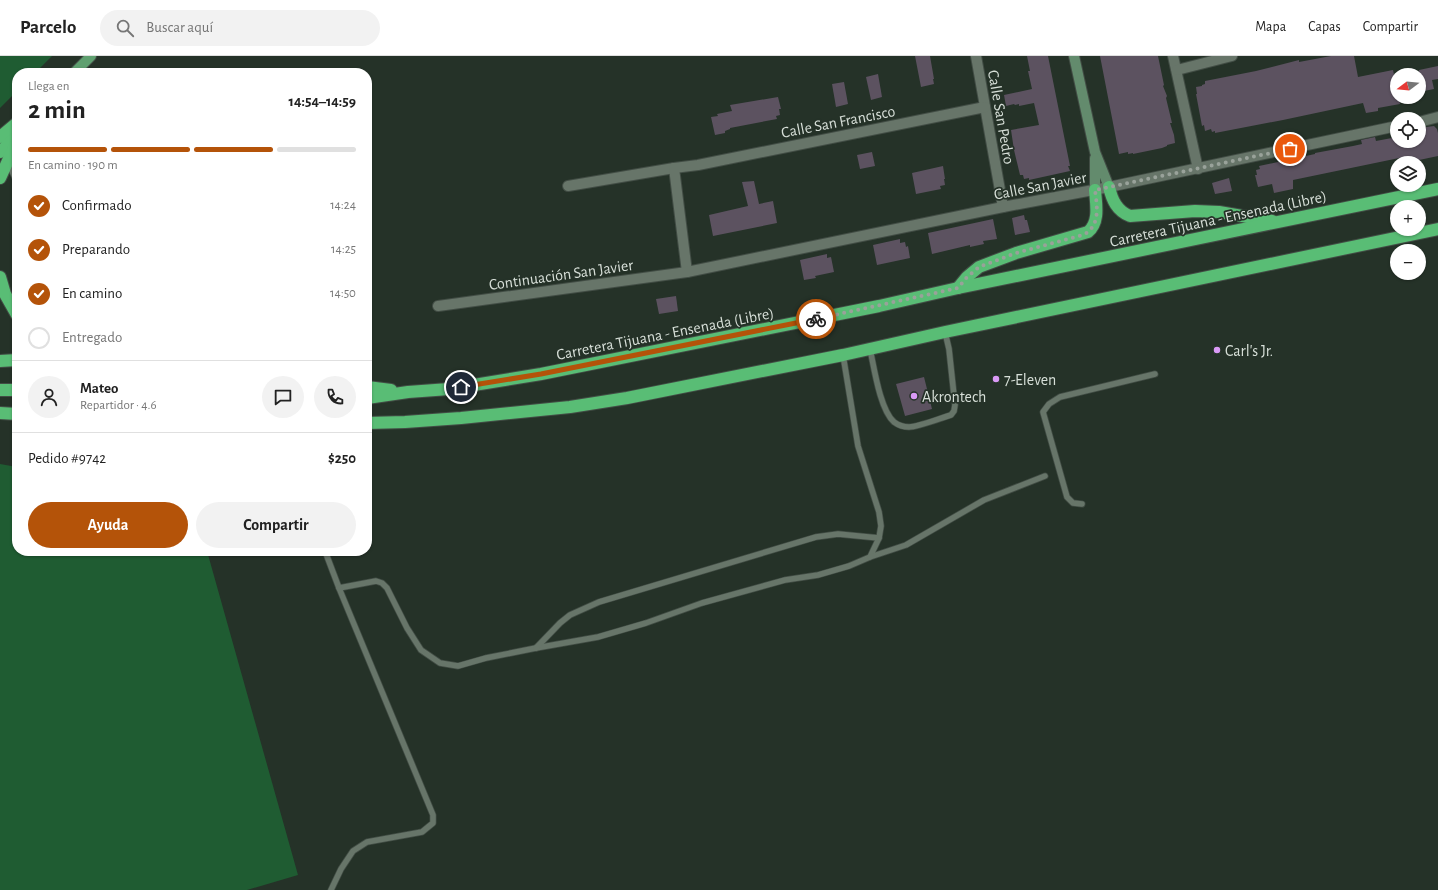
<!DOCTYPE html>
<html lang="es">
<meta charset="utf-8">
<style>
body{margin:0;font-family:"Alegreya Sans",sans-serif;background:#f2f2f2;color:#222;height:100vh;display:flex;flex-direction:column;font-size:15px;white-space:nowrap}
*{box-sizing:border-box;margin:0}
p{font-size:13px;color:#767676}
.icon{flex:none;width:22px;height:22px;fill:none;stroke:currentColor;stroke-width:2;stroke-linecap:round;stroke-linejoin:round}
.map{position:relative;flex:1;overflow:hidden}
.details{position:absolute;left:12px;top:12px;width:360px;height:488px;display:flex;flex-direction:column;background:#fff;border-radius:16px;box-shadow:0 1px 3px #0004}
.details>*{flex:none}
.needle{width:26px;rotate:254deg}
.tools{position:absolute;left:1390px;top:12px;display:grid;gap:8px}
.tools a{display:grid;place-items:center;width:36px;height:36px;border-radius:50%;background:#fff;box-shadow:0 1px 3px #0004;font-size:20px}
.pin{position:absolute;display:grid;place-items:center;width:34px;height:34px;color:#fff;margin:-17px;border:2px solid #fff;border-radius:50%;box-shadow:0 1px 4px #0007}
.courier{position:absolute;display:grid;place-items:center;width:40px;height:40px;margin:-20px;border:3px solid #b45309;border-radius:50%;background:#fff;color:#222;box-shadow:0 1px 5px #0007}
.overview em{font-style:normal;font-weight:700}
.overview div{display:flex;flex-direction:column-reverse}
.overview{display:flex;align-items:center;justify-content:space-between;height:68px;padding:0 16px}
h1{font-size:26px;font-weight:700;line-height:30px}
.bar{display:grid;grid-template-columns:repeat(4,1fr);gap:6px 4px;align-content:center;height:48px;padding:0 16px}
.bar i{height:5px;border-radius:3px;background:#e0e0e0}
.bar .on{background:#b45309}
.bar p{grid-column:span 4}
.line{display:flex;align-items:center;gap:10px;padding:0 16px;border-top:1px solid #e0e0e0}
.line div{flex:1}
.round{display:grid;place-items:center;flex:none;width:42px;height:42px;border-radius:21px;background:#f2f2f2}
ol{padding:0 16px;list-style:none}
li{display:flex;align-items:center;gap:12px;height:44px}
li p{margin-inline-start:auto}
li .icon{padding:4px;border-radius:50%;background:#b45309;color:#fff;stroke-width:4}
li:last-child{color:#767676}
li i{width:22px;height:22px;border:2px solid #e0e0e0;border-radius:50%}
.cta{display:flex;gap:8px;margin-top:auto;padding:8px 16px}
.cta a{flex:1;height:46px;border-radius:24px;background:#b45309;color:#fff;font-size:16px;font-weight:700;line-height:46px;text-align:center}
.cta a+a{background:#f2f2f2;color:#222}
header{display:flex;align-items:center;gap:24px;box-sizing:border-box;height:56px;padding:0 20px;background:#fff;border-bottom:1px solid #e0e0e0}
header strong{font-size:19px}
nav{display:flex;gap:22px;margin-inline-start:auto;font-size:14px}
.search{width:280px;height:36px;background:#f2f2f2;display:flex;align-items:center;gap:10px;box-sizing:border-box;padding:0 14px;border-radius:22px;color:#767676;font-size:15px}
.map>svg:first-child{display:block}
.green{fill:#1f5c32}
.building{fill:#5c5260}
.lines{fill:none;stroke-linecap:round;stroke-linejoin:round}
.lane-casing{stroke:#424d45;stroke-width:7}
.street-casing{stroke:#424d45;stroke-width:12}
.secondary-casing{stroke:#424d45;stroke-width:12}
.primary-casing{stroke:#424d45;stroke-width:12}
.highway-casing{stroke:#424d45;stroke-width:14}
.lane{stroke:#677569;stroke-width:5.5}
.street{stroke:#677569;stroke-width:10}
.secondary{stroke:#638b6d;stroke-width:10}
.primary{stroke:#5fa070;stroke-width:10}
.highway{stroke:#59bd75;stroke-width:12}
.done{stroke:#99a29a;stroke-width:4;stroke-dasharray:0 7.2}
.route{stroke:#b45309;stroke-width:5}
.poi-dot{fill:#da9af6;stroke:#253228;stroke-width:1.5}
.labels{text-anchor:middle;stroke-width:3.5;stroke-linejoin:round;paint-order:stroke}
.street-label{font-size:16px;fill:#d7dfd8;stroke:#253228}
.poi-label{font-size:16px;fill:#d7dfd8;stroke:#253228;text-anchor:start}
</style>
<header>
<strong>Parcelo</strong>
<div class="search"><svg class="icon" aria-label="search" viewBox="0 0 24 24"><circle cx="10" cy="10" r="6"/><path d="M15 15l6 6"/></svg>Buscar aquí</div>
<nav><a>Mapa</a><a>Capas</a><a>Compartir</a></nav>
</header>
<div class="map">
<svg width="1438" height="834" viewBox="0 0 1438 834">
<rect width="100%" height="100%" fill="#253228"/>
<g class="green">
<polygon points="0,0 52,0 35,17 17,17 17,35 0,52"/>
<polygon points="0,408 17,411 17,495 207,495 298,819 247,834 0,834"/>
</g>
<g class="building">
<polygon points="915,0 930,0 934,23 933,23 934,28 921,31"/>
<polygon points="1027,0 1048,0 1070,110 1068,110 1070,115 1029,124 1029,122 1024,123 1023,119 1020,119 1014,94 1011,74 1039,69 1034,47 1019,50 1019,48 1015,49 1014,48 1006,50 1004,39 1032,33 1028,15 1030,15"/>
<polygon points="1100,0 1158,0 1164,29 1163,30 1167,40 1166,42 1172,67 1170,67 1174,79 1175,87 1167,89 1167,90 1162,92 1133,98 1133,97 1128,98 1128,96 1119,98"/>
<polygon points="1331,0 1354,0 1358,21 1393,14 1397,33 1397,41 1399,41 1400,48 1378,52 1378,55 1366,57 1363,47 1283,64 1215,77 1215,75 1212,76 1211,73 1205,75 1204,69 1202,70 1196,38 1197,38 1196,31 1202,30 1202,29 1205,28 1205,25 1256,15 1299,4 1299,6"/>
<polygon points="1438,10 1438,23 1432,24 1434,33 1419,36 1419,14"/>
<polygon points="878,18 882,41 871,44 866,21"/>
<polygon points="844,26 848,48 836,51 832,28"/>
<polygon points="778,41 781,53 779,53 780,59 776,60 777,63 730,72 730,73 725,75 725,77 715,79 711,61 718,60 717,58 732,55 730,49"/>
<polygon points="1434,70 1437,73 1438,77 1438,100 1405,107 1404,101 1293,124 1293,133 1274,137 1272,128 1258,131 1255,119 1257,119 1256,114 1260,113 1259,110 1315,98 1315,97 1353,90 1362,88 1361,84 1375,81 1376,85 1397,81 1397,85 1419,85 1419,72"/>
<polygon points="872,96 875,110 860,113 857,99"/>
<polygon points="943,110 945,123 944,123 945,129 940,130 941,133 916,138 912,117"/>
<polygon points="1229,122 1232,135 1215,138 1212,127"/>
<polygon points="754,125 759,148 773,145 777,167 713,180 709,159 748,150 742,126"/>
<polygon points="1024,159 1025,164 1027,164 1030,176 1015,179 1012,162"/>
<polygon points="993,163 997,183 983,185 984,188 970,191 970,189 932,198 928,177"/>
<polygon points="900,183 900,187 905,186 906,191 908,190 910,202 877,209 873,189"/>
<polygon points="827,198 827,202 831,201 834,216 815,220 816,222 804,224 800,204"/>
<polygon points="676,240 678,255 659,258 656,243"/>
<polygon points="924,321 932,353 905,360 896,328"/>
</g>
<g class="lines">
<defs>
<g id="lane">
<polyline points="8,106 17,126"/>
<path d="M870 293C874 311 880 354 894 366 898 369 904 371 909 371 918 371 941 362 951 359L954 355 955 349 949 293 945 276"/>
<polyline points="1082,448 1073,447 1067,441 1043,356 1049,348 1060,341 1155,318"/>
<polyline points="325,495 339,532 376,525 382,527 387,532 407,572 421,594 440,607 458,610 486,602 536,592 598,581 646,567 702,547 785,524 818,519 849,510 870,501 879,482 881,470 879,456 858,390 843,299"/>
<polyline points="870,501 906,489 984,444 1045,420"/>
<polyline points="536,592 560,567 570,559 599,546 816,481 838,478 879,482"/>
<polyline points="331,834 341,813 353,795 367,786 422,776 433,767 433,759 339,532"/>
</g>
<g id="street">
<polyline points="976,0 1003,151"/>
<polyline points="1173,0 1198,113"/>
<polyline points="1177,14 1232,0"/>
<polyline points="1419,66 1438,61"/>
<polyline points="568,130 674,112"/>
<polyline points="687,216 674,112 698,109 985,51"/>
<polyline points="438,250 687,216 1003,151 1109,131 1397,70"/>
</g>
<g id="secondary">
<polyline points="1074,0 1095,96 1109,131"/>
<polyline points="1095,102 1095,134"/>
</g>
<polyline id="primary" points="74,17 91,0"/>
<g id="highway">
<polyline points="0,81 17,67"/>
<polyline points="0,96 15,82"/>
<polyline points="0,122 17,85"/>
<path d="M1109 131C1112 144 1117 155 1130 160L1195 155 1219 156 1272 165"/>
<polyline points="0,221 5,238 17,259"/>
<path d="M958 232 967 221 979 211 1016 197 1088 176C1100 166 1096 148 1095 134"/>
<polyline points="0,305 17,304"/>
<polyline points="367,331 391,334"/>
<polyline points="0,334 17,334"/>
<polyline points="367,342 408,336 449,333 541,318 879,250 958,232 1438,133"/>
<polyline points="0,357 17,358"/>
<polyline points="367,367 405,366 461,362 570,351 627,342 843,299 945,276 1438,173"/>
</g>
</defs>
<use href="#lane" class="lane-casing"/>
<use href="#street" class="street-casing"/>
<use href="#secondary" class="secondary-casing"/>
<use href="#primary" class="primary-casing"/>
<use href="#highway" class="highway-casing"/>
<use href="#lane" class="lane"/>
<use href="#street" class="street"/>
<use href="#secondary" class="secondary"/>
<use href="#primary" class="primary"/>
<use href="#highway" class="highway"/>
</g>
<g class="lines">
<path class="done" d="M816 263 958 232 967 221 979 211 1016 197 1083 179C1101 170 1097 150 1095 134L1290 93"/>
<polyline class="route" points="461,331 541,318 816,263"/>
</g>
<g class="poi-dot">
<circle cx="1217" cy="294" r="4"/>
<circle cx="996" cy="323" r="4"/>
<circle cx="914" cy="340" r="4"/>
</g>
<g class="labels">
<g class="street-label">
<text transform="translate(1002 61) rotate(80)" y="6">Calle San Pedro</text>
<text transform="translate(838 65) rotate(-11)" y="6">Calle San Francisco</text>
<text transform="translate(1040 129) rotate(-11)" y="6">Calle San Javier</text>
<text transform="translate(1218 162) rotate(-12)" y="6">Carretera Tijuana - Ensenada (Libre)</text>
<text transform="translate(561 218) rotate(-8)" y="6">Continuación San Javier</text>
<text transform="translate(665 277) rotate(-11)" y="6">Carretera Tijuana - Ensenada (Libre)</text>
</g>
<g class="poi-label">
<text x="1225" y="300">Carl's Jr.</text>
<text x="1004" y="329">7-Eleven</text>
<text x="922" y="346">Akrontech</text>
</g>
</g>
</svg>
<div class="tools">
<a><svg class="needle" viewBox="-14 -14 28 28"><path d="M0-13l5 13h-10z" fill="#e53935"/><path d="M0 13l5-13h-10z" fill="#767676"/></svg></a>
<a><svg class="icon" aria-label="locate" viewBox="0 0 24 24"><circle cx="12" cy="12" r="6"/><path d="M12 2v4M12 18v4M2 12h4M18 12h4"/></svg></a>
<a><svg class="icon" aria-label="layers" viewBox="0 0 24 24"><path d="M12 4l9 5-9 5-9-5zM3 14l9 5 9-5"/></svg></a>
<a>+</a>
<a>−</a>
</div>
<div class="pin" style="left:1290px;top:93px;background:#ea580c"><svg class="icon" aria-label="bag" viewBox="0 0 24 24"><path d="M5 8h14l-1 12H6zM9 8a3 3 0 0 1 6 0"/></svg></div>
<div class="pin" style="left:461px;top:331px;background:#1f2937"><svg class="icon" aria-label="home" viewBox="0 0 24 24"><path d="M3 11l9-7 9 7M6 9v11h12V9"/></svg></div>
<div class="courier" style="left:816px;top:263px"><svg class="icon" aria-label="bike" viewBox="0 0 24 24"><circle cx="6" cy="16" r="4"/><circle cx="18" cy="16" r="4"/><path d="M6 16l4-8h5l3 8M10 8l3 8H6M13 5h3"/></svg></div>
<section class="details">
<div class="overview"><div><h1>2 min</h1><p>Llega en</p></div><em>14:54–14:59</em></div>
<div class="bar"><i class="on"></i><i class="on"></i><i class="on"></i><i></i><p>En camino · 190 m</p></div>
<ol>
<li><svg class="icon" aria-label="check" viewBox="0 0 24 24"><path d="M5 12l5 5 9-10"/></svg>Confirmado<p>14:24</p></li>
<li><svg class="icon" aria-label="check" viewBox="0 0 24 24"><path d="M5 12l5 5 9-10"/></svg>Preparando<p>14:25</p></li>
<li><svg class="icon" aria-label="check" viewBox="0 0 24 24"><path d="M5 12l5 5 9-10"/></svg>En camino<p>14:50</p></li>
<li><i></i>Entregado</li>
</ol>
<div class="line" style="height:72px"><a class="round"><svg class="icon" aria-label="person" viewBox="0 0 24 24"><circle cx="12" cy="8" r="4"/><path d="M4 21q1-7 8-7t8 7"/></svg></a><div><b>Mateo</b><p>Repartidor · 4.6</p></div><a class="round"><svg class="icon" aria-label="chat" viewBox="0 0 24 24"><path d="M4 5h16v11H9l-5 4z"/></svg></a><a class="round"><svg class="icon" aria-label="phone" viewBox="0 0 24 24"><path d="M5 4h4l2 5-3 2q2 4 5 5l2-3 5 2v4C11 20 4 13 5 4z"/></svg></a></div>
<div class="line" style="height:52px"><div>Pedido #9742</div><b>$250</b></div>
<div class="cta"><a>Ayuda</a><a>Compartir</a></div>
</section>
</div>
